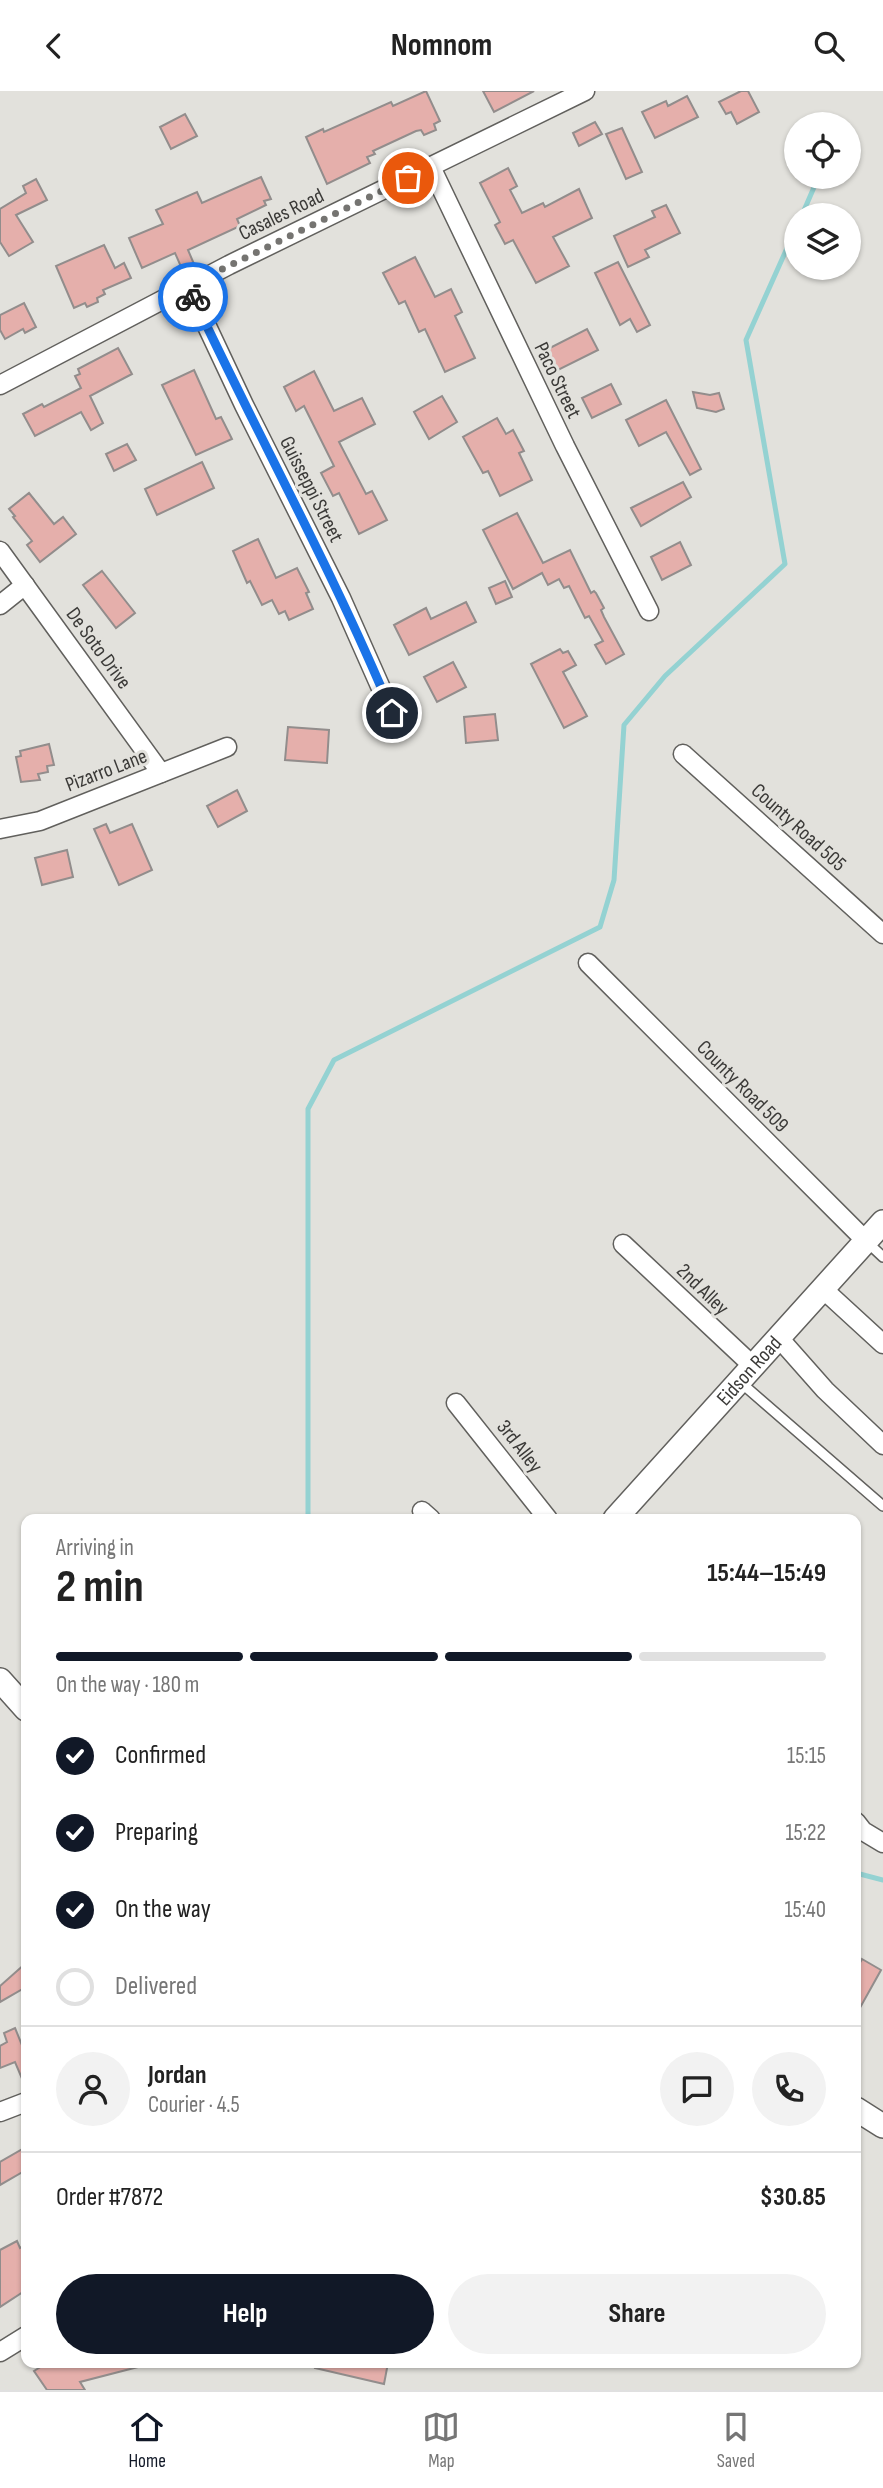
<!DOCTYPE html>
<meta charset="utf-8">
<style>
body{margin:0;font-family:"Sofia Sans Condensed",sans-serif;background:#f2f2f2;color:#222;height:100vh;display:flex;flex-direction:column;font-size:26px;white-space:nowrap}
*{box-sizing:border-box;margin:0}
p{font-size:23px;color:#767676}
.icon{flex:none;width:38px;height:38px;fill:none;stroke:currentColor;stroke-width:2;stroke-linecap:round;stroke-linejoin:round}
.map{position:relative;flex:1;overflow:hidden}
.sheet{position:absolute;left:21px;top:1423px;width:840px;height:854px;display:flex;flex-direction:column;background:#fff;border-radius:14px;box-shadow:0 2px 5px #0004}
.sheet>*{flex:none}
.tools{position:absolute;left:784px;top:21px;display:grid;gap:14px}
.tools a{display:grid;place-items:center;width:77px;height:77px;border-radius:50%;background:#fff;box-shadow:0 2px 5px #0004;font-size:35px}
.pin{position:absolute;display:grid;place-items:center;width:60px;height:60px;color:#fff;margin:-30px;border:4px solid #fff;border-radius:50%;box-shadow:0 2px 7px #0007}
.courier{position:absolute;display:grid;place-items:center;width:70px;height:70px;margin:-35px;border:5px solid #1a73e8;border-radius:50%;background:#fff;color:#222;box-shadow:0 2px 9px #0007}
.overview em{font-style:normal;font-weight:700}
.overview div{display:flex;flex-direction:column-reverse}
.overview{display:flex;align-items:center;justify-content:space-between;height:119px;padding:0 35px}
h1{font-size:46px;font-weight:700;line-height:52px}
.bar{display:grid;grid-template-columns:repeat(4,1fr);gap:10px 7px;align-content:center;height:84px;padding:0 35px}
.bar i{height:9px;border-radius:5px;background:#e0e0e0}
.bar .selected{background:#111827}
.bar p{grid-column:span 4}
.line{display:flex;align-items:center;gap:18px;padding:0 35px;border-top:2px solid #e0e0e0}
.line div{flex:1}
.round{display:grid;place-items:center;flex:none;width:74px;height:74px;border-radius:37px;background:#f2f2f2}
ol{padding:0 35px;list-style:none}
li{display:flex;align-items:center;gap:21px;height:77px}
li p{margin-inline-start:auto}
li .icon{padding:7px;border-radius:50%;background:#111827;color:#fff;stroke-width:4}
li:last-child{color:#767676}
li i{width:38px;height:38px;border:4px solid #e0e0e0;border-radius:50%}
.action{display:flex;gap:14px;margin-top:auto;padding:14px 35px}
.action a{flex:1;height:80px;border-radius:42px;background:#111827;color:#fff;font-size:28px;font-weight:700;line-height:80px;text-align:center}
.action a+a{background:#f2f2f2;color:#222}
header{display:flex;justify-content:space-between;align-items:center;height:91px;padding:0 35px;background:#fff;font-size:32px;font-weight:700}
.tabs{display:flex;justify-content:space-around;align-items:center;height:98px;border-top:2px solid #e0e0e0;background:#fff;font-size:19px;color:#767676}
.tabs a{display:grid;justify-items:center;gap:4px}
.tabs .selected{color:#111827}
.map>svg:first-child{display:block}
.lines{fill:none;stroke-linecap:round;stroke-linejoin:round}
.stream{stroke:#94d2d2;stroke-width:5}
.building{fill:#e5afab;stroke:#928d8c;stroke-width:2}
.service-casing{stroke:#61605d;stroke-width:12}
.minor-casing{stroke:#61605d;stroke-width:21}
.tertiary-casing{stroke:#61605d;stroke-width:26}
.service{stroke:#fff;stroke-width:9}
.minor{stroke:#fff;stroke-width:18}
.tertiary{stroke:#fff;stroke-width:23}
.done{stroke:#757471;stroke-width:7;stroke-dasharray:0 12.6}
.route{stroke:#1a73e8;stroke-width:9}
.labels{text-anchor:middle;stroke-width:6;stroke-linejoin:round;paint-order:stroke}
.street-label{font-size:21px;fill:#3b3a38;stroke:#e2e1dc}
</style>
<header><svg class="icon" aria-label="back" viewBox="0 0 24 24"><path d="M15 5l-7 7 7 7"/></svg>Nomnom<svg class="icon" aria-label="search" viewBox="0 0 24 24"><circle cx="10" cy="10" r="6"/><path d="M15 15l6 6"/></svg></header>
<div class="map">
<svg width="883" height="2299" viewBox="0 0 883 2299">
<rect width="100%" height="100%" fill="#e2e1dc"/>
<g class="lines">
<g class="stream">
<polyline points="802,124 815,94"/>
<polyline points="308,1428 308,1018 334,969 600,836 614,789 624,634 665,585 785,473 746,249 796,137"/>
<polyline points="856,1782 883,1789"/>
</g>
</g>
<g class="building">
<polygon points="426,0 440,30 434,33 436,39 424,44 421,39 416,40 373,60 375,63 367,66 370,72 327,93 306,46 323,38 324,41 391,11 393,15"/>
<polygon points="483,0 534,0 494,21"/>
<polygon points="741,0 748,0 759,21 737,33 731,21 726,23 719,11"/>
<polygon points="687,5 698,26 655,47 642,21 666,10 668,15"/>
<polygon points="185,23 197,45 171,58 160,36"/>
<polygon points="595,31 602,43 579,55 573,42"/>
<polygon points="622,37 642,81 626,88 606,43"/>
<polygon points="508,77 517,95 510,99 522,122 543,112 545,116 579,98 592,127 553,146 569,175 536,192 513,149 505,153 495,134 500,131 480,92"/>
<polygon points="261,86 271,108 264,110 266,114 237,128 240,135 188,159 194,173 182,178 175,162 142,177 129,147 163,133 156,119 197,101 202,112"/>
<polygon points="36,88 47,109 16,124 33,151 9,165 0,151 0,118 26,102 23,95"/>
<polygon points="666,114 680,142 645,159 649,166 628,176 614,145 655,126 652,120"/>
<polygon points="104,154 115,177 124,172 131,187 103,199 105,203 97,207 98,211 87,216 85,212 74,217 56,175"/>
<polygon points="415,166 435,206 451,198 462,221 455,225 475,267 445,281 425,238 419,241 405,210 399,213 383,182"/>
<polygon points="618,171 650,234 637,241 630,228 620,234 595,182"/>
<polygon points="24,212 36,236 25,242 23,238 5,248 0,239 0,224"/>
<polygon points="587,238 598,259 550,283 540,262"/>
<polygon points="118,257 132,283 90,305 103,332 91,339 81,321 35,345 23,323 42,313 44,316 81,297 75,285 80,283 78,278"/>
<polygon points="194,279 216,328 221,326 232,348 196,364 162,294"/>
<polygon points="314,280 334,320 362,307 375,333 339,351 366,403 372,400 387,429 359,443 339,402 333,405 321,382 334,375 304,315 296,320 284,296"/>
<polygon points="611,293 621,313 592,327 582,307"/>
<polygon points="693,301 710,304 719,302 724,318 716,321 697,317"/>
<polygon points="442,305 457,331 429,348 414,321"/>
<polygon points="666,309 701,378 690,384 666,341 639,355 626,329"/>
<polygon points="497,327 506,343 513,339 524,360 519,362 532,389 500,405 488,380 483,382 463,346"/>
<polygon points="127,353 136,369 114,380 106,363"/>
<polygon points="202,371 214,397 157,424 145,398"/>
<polygon points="683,391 691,406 641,435 631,417"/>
<polygon points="29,402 54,433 63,426 76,443 40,471 27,454 32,450 13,426 15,425 9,418"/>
<polygon points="517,422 543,472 570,459 591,502 594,500 596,502 604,517 601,519 604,526 624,563 606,573 595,554 603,550 589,525 585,527 569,495 564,497 559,488 548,494 542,482 513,498 483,439"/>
<polygon points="258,448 276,487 297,477 309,501 306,502 313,518 289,529 285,520 279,523 272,509 262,514 250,490 247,492 233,460"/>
<polygon points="680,451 691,474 662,489 651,466"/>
<polygon points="102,480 135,522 116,537 83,494"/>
<polygon points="505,490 512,506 496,513 489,497"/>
<polygon points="466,511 476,531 409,564 394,534 426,517 431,528"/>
<polygon points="560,558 563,562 568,560 576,574 563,581 587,625 564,637 531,573"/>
<polygon points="453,571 466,596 437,611 424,586"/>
<polygon points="495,623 498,649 466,652 464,626"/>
<polygon points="288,636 329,639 327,672 285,669"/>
<polygon points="49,653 54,674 47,675 48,681 38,683 40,689 21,691 16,666 21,665 20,660"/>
<polygon points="237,699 247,720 218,736 207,715"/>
<polygon points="106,733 110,742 132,733 152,779 119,794 94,738"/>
<polygon points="67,759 73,786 42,794 35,767"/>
<polygon points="862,1868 881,1879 856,1924 856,1879"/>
<polygon points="26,1872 26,1896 0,1911 0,1895"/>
<polygon points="15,1937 26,1964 26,1997 15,1971 0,1977 0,1955 7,1951 4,1942"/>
<polygon points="26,2056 26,2079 0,2094 0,2071"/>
<polygon points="17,2150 20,2157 26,2153 26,2199 0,2216 0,2159"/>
<polygon points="47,2272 137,2272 138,2276 80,2291 85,2299 47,2299 34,2280"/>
<polygon points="316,2272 388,2272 384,2293 315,2277"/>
</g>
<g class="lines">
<defs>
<g id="service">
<polyline points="867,1151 883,1166"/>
<polyline points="739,1290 883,1415"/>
</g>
<g id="minor">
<polyline points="431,76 565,355 649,520"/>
<polyline points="188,195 244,314 341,507 392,622"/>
<polyline points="0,294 229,174 585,0"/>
<polyline points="0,460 161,682"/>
<polyline points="0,514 25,494"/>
<polyline points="683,663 883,843"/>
<polyline points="0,738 40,730 227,656"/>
<polyline points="588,872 866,1150"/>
<polyline points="623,1153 753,1275"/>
<polyline points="823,1198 883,1253"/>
<polyline points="779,1247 825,1299 883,1354"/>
<polyline points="456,1312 548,1428"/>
<polyline points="422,1420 431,1428"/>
<polyline points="856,1731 863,1740 883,1752"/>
<polyline points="0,2021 26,2011"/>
<polyline points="0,2261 26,2245"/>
</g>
<g id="tertiary">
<path id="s1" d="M615 1428 883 1131"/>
<polyline points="0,1589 26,1618"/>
<polyline points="856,2018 883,2035"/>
</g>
</defs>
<use href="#service" class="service-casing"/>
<use href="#minor" class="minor-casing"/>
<use href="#tertiary" class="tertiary-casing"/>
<use href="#service" class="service"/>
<use href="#minor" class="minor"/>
<use href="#tertiary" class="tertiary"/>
</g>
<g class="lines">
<polyline class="done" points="193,206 188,195 408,87"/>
<path class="route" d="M193 206C258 345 333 480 392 622"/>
</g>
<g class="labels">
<g class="street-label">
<text transform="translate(281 123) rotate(-26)" y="7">Casales Road</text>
<text transform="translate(558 289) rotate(64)" y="7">Paco Street</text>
<text transform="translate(312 398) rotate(63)" y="7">Guisseppi Street</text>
<text transform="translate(99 557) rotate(54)" y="7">De Soto Drive</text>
<text transform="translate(106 679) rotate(-21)" y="7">Pizarro Lane</text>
<text transform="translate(799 736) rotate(42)" y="7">County Road 505</text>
<text transform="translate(743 995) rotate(45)" y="7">County Road 509</text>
<text transform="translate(703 1198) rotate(44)" y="7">2nd Alley</text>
<text dy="7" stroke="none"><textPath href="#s1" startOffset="200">Eidson Road</textPath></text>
<text transform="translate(520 1355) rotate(52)" y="7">3rd Alley</text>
</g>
</g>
</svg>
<div class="tools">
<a><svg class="icon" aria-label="locate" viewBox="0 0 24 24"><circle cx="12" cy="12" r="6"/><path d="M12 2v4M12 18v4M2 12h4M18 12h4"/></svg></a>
<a><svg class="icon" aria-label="layers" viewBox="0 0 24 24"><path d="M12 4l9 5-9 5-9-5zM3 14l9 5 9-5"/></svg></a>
</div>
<div class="pin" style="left:408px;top:87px;background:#ea580c"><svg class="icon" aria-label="bag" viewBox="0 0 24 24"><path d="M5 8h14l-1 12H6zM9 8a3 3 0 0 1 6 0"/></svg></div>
<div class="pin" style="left:392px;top:622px;background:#1f2937"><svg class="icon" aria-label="home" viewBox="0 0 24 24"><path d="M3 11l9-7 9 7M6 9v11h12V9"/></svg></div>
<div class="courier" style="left:193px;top:206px"><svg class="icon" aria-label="bike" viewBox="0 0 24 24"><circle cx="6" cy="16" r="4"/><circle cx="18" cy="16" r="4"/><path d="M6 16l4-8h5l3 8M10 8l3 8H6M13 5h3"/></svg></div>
<section class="sheet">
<div class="overview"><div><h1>2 min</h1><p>Arriving in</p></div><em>15:44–15:49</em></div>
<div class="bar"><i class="selected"></i><i class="selected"></i><i class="selected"></i><i></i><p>On the way · 180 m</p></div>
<ol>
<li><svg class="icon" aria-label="check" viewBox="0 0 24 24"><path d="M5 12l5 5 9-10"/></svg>Confirmed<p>15:15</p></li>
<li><svg class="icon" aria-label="check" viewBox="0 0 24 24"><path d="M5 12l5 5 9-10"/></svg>Preparing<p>15:22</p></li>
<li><svg class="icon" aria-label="check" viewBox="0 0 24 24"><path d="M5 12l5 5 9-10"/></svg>On the way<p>15:40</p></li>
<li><i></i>Delivered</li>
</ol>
<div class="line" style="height:126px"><a class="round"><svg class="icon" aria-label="person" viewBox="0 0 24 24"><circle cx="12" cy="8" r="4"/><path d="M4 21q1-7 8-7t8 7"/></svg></a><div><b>Jordan</b><p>Courier · 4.5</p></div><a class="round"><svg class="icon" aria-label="chat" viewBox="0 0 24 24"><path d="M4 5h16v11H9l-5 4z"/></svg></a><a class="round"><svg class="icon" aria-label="phone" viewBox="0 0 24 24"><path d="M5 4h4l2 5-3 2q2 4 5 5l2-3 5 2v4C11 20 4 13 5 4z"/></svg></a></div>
<div class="line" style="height:91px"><div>Order #7872</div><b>$30.85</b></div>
<div class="action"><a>Help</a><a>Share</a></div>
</section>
</div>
<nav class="tabs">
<a class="selected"><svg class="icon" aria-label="home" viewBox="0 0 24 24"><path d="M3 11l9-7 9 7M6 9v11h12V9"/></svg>Home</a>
<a><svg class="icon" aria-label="map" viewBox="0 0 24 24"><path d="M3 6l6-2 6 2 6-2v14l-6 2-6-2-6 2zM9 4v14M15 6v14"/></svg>Map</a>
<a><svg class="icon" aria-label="saved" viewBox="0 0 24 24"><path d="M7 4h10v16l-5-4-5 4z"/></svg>Saved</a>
</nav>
